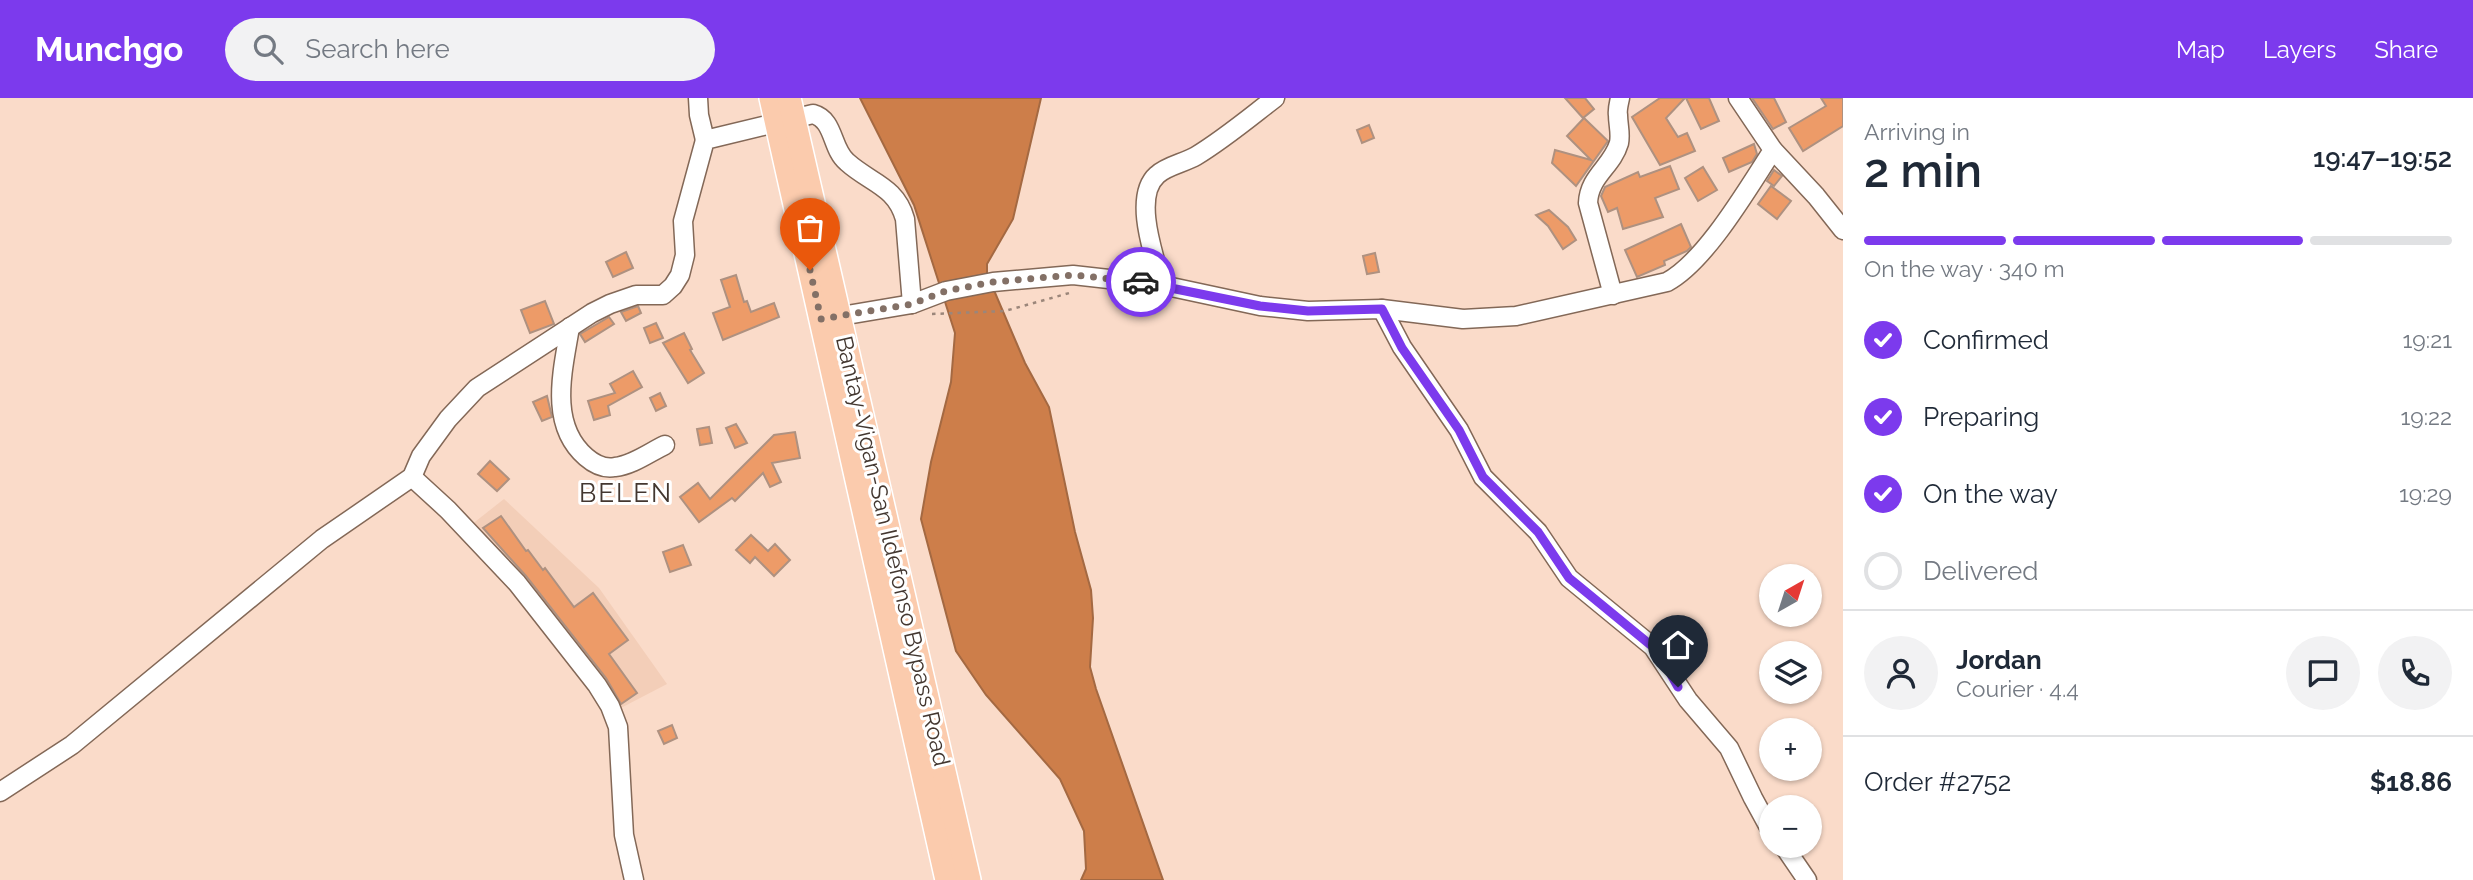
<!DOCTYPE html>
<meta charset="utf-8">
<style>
body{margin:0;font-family:Raleway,sans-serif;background:#f2f2f3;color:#1f2937;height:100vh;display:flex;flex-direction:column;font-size:26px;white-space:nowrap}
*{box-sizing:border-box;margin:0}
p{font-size:23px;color:#747a83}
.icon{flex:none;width:38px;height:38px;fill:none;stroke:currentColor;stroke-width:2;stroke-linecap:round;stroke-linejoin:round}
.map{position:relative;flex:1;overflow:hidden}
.details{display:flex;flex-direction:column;background:#fff;width:630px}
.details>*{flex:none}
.needle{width:46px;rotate:39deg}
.buttons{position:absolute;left:1759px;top:466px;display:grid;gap:14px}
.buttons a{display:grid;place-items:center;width:63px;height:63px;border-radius:50%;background:#fff;box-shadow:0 2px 5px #0004;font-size:35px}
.pin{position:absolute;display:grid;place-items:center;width:60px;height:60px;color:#fff;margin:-72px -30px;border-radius:50% 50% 50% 0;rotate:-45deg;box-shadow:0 0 7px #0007}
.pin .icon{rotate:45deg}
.courier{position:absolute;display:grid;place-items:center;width:70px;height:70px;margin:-35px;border:5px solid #7c3aed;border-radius:50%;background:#fff;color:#222;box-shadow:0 2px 9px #0007}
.overview em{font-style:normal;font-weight:600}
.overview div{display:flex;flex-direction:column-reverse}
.overview{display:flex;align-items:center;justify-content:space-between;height:119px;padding:0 21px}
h1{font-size:46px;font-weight:600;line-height:52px}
.bar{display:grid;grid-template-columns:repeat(4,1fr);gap:10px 7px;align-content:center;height:84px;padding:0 21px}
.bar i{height:9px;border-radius:5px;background:#e0e1e3}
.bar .active{background:#7c3aed}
.bar p{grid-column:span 4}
.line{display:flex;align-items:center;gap:18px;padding:0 21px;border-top:2px solid #e0e1e3}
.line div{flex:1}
.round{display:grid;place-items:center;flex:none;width:74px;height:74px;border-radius:37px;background:#f2f2f3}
ol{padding:0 21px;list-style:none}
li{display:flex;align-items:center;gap:21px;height:77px}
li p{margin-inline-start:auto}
li .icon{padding:7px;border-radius:50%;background:#7c3aed;color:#fff;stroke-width:4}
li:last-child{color:#747a83}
li i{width:38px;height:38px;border:4px solid #e0e1e3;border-radius:50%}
header{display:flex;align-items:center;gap:42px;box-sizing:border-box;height:98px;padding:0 35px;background:#7c3aed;color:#fff}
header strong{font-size:33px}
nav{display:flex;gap:38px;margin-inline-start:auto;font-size:24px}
.search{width:490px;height:63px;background:#f2f2f3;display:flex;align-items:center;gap:18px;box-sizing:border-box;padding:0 24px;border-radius:38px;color:#747a83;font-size:26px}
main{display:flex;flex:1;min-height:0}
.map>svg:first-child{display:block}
.built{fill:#f3ceb8}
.water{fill:#cd7e4a;stroke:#a46942;stroke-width:2}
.building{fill:#ed9b68;stroke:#ae9180;stroke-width:2}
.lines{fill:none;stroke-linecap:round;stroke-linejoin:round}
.minor-casing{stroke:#836857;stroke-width:21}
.major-casing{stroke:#fff;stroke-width:26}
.path{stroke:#9b867a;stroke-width:2.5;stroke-dasharray:3.5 5;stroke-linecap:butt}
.minor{stroke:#fff;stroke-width:18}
.major{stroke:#fbcbad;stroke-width:23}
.done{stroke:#837066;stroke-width:7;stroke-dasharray:0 12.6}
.route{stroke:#7c3aed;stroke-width:9}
.labels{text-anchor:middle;stroke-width:6;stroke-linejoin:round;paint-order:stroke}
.street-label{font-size:23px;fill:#433730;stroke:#fff}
.quarter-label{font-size:26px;letter-spacing:2px;fill:#433730;stroke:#fff}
</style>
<header>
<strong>Munchgo</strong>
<div class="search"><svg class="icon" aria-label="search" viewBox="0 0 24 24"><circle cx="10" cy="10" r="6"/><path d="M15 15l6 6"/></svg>Search here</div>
<nav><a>Map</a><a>Layers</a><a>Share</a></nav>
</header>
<main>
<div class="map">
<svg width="1843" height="782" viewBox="0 0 1843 782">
<rect width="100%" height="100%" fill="#fadbc9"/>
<polygon class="built" points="504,401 599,490 667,586 617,612 471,427"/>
<polygon class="water" points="860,0 1041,0 1013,121 987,166 987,176 1025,265 1049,309 1075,434 1091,492 1093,520 1090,569 1096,591 1163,782 1081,782 1086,771 1084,733 1060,681 986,597 956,553 921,421 931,364 951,284 955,235 914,107"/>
<g class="building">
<polygon points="1565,0 1585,0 1594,11 1583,20"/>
<polygon points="1660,0 1685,0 1666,20 1678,39 1687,35 1695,53 1660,67 1632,19"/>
<polygon points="1686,0 1709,0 1719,23 1701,31"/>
<polygon points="1752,0 1774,0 1786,24 1773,31"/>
<polygon points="1821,0 1843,0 1843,28 1803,53 1789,30 1826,8"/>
<polygon points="1584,20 1608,43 1576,88 1552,65 1555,52 1591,62 1567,38"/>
<polygon points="1369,27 1374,40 1362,45 1357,32"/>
<polygon points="1754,46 1757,56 1752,64 1729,74 1723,60"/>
<polygon points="1670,68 1679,91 1655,100 1663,119 1623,131 1617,110 1608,114 1601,98 1605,89 1638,74 1640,79"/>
<polygon points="1703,69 1717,92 1698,103 1685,80"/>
<polygon points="1774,72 1782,78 1774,88 1767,83"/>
<polygon points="1771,88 1791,103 1777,121 1758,106"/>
<polygon points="1549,112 1568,129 1576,142 1563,151 1548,128 1536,117"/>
<polygon points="1681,126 1691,149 1687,153 1664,163 1665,167 1637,179 1625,152"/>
<polygon points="626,154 633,170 613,179 606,164"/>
<polygon points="1375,155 1379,174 1367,176 1363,158"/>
<polygon points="736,177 744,204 747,203 751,214 774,205 779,219 723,242 713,215 730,209 721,182"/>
<polygon points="545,203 554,226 530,235 521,212"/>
<polygon points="638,208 641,215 626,223 621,214"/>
<polygon points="609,219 614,226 585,244 580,236"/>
<polygon points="656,225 663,240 650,245 644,230"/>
<polygon points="684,235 692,251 690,252 704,275 688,285 663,245"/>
<polygon points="633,273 642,289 608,308 610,317 594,322 588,303 615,295 610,286"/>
<polygon points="660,295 666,308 656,313 650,300"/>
<polygon points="547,298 552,319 542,323 533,304"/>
<polygon points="736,326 747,345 735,350 726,330"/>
<polygon points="709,329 712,345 700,347 697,331"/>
<polygon points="795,334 800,360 772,365 781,384 770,389 763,375 735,403 732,400 699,424 680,399 698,385 710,401 774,337"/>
<polygon points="490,363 509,381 497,393 478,376"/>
<polygon points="501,418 526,453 528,452 543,472 545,470 574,509 593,495 628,542 609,556 637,595 621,606 606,580 526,478 483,430"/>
<polygon points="751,437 768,453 775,446 790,462 774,478 755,459 750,465 736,452"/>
<polygon points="683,447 691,467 670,474 663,454"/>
<polygon points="672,627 677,640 664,646 658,633"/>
</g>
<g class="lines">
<defs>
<g id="minor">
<polyline points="698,0 699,17 705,42"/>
<polyline points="1773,52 1816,98 1843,132"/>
<path d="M1162 187C1155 160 1132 99 1157 77 1166 68 1184 65 1196 58 1224 41 1249 20 1275 0"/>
<path d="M1613 197 1588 105C1589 78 1612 69 1619 45 1621 35 1618 27 1618 17 1617 12 1619 5 1620 0"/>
<polyline points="1382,211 1402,249 1459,332 1483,379 1538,434 1569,480 1653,549 1688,602 1729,650 1753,700 1771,733"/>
<path d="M829 220 912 206 946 193 993 184 1073 177 1162 187 1260 208 1308 213 1382 211 1463 221 1516 218 1667 184C1706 163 1748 90 1773 52L1738 0"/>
<path d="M570 229C563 272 548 326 586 359 594 366 604 371 615 369 633 367 650 354 665 347"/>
<polyline points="412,379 448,412 517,485 597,587 610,608 618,629 624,737 634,782"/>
<path d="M0 694 72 647 322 441 412 379 421 358 448 321 477 290 592 215 610 206 636 197H663L673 188 680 177 685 157 683 123 705 42 813 16C835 22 831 51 847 64 870 85 896 88 905 121L912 206"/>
<polyline points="1783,747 1807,782"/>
</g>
<g id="major">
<polyline points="771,0 947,782"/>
<polyline points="789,0 969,782"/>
</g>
</defs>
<use href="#minor" class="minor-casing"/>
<use href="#major" class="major-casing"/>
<polyline class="path" points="932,216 1005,213 1073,194"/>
<use href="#minor" class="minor"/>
<use href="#major" class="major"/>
</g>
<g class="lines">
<polyline class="done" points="810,172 821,221 912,206 946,193 993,184 1073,177 1141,184"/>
<polyline class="route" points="1141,184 1260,208 1308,213 1382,211 1402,250 1459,332 1483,379 1538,434 1569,480 1653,549 1664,564 1678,589"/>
</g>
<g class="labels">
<g class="street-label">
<text transform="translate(893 453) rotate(77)" y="8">Bantay-Vigan-San Ildefonso Bypass Road</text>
</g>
<g class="quarter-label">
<text x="626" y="404">BELEN</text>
</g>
</g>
</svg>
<div class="buttons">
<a><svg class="needle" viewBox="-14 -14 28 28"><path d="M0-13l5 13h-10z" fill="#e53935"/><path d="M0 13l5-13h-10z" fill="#747a83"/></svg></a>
<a><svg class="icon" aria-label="layers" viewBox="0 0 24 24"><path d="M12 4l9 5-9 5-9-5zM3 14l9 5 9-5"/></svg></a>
<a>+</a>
<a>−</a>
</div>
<div class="pin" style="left:810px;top:172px;background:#ea580c"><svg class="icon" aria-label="bag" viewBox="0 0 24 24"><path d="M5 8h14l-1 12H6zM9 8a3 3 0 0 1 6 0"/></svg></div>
<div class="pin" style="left:1678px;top:589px;background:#1f2937"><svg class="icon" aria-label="home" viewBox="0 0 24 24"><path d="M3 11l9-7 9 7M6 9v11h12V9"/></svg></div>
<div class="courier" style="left:1141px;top:184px"><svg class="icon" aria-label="car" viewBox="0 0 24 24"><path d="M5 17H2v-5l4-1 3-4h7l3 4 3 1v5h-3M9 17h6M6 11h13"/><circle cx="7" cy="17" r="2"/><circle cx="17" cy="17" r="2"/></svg></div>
</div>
<section class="details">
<div class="overview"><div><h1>2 min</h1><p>Arriving in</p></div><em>19:47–19:52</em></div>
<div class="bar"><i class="active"></i><i class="active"></i><i class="active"></i><i></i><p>On the way · 340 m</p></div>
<ol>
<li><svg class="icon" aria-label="check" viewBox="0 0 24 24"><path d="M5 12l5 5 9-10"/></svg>Confirmed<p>19:21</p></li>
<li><svg class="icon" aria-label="check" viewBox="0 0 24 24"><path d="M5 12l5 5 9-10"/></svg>Preparing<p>19:22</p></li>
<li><svg class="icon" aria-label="check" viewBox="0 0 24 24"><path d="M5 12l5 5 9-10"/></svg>On the way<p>19:29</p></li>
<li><i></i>Delivered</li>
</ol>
<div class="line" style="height:126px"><a class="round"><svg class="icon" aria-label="person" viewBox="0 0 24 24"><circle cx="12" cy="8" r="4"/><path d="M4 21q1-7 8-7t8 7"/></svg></a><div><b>Jordan</b><p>Courier · 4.4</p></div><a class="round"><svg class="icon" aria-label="chat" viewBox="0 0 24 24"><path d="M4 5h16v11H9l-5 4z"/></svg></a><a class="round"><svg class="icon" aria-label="phone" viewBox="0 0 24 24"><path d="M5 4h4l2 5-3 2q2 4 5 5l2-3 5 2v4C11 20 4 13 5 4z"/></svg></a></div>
<div class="line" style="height:91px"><div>Order #2752</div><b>$18.86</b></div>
</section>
</main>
